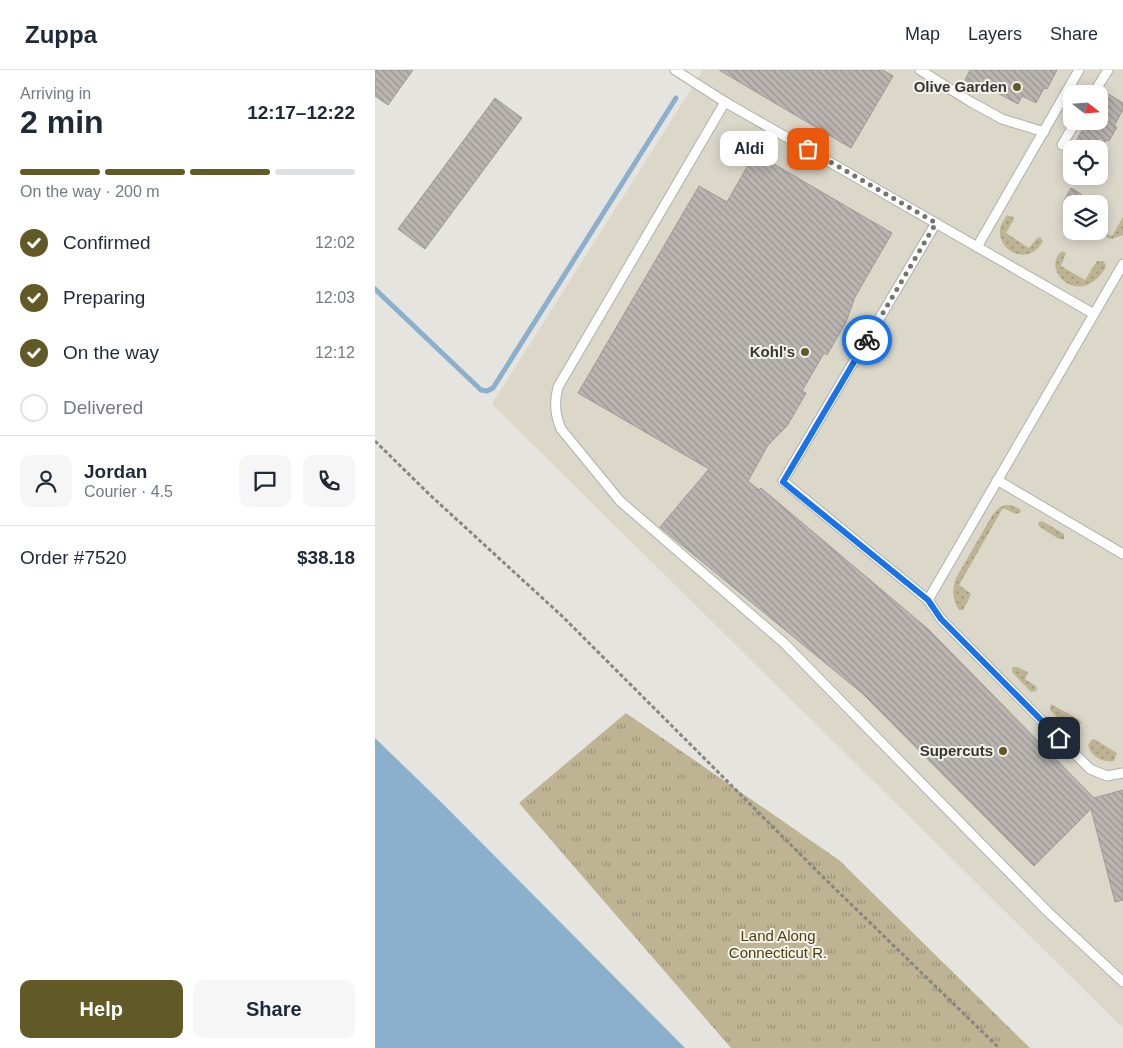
<!DOCTYPE html>
<meta charset="utf-8">
<style>
body{margin:0;font-family:Helvetica,sans-serif;background:#f6f6f7;color:#1f2937;height:100vh;display:flex;flex-direction:column;font-size:19px;white-space:nowrap}
*{box-sizing:border-box;margin:0}
p{font-size:16px;color:#747a83}
.icon{flex:none;width:28px;height:28px;fill:none;stroke:currentColor;stroke-width:2;stroke-linecap:round;stroke-linejoin:round}
.map{position:relative;flex:1;overflow:hidden}
.side{display:flex;flex-direction:column;background:#fff;width:375px}
.side>*{flex:none}
.needle{width:32px;rotate:107deg}
.controls{position:absolute;left:688px;top:15px;display:grid;gap:10px}
.controls a{display:grid;place-items:center;width:45px;height:45px;border-radius:10px;background:#fff;box-shadow:0 2px 12px #0003;font-size:25px}
.pin{position:absolute;display:grid;place-items:center;width:42px;height:42px;color:#fff;margin:-21px;border-radius:10px;box-shadow:0 2px 8px #0006}
.courier{position:absolute;display:grid;place-items:center;width:50px;height:50px;margin:-25px;border:4px solid #1a73e8;border-radius:50%;background:#fff;color:#222;box-shadow:0 1px 6px #0007}
.bubble{position:absolute;height:35px;border-radius:10px;background:#fff;box-shadow:0 2px 12px #0003;font-size:16px;font-weight:800;line-height:35px;text-align:center}
.head em{font-style:normal;font-weight:800}
.head div{display:flex;flex-direction:column-reverse}
.head{display:flex;align-items:center;justify-content:space-between;height:85px;padding:0 20px}
h1{font-size:32px;font-weight:800;line-height:38px}
.bar{display:grid;grid-template-columns:repeat(4,1fr);gap:8px 5px;align-content:center;height:60px;padding:0 20px}
.bar i{height:6px;border-radius:4px;background:#e0e1e3}
.bar .on{background:#615a27}
.bar p{grid-column:span 4}
.line{display:flex;align-items:center;gap:12px;padding:0 20px;border-top:1px solid #e0e1e3}
.line div{flex:1}
.round{display:grid;place-items:center;flex:none;width:52px;height:52px;border-radius:10px;background:#f6f6f7}
ol{padding:0 20px;list-style:none}
li{display:flex;align-items:center;gap:15px;height:55px}
li p{margin-inline-start:auto}
li .icon{padding:5px;border-radius:50%;background:#615a27;color:#fff;stroke-width:4}
li:last-child{color:#747a83}
li i{width:28px;height:28px;border:2px solid #e0e1e3;border-radius:50%}
.action{display:flex;gap:10px;margin-top:auto;padding:10px 20px}
.action a{flex:1;height:58px;border-radius:10px;background:#615a27;color:#fff;font-size:20px;font-weight:800;line-height:58px;text-align:center}
.action a+a{background:#f6f6f7;color:#1f2937}
header{display:flex;align-items:center;gap:30px;box-sizing:border-box;height:70px;padding:0 25px;background:#fff;border-bottom:1px solid #e0e1e3}
header strong{font-size:24px}
nav{display:flex;gap:28px;margin-inline-start:auto;font-size:18px}
main{display:flex;flex:1;min-height:0}
.map>svg:first-child{display:block}
.built{fill:#dbd8ca;fill-rule:evenodd}
.park{fill:url(#park-tufts)}
.garden{fill:url(#garden-dots)}
.water{fill:#8ab0cd}
.lines{fill:none;stroke-linecap:round;stroke-linejoin:round}
.stream{stroke:#8ab0cd;stroke-width:5}
.building{fill:url(#building-back-hatch);stroke:#9f9a96}
.lane-casing{stroke:#b1afa9;stroke-width:11}
.path{stroke:#878682;stroke-width:3;stroke-dasharray:4 2.5;stroke-linecap:butt}
.lane{stroke:#fff;stroke-width:9}
.done{stroke:#747470;stroke-width:5;stroke-dasharray:0 9}
.route{stroke:#1a73e8;stroke-width:6}
.poi-dot{fill:#615a27;stroke:#f3f1eb;stroke-width:2}
.labels{text-anchor:middle;stroke-width:4;stroke-linejoin:round;paint-order:stroke}
.poi-label{font-size:15px;font-weight:bold;fill:#373734;stroke:#f3f1eb;text-anchor:end}
.park-label{font-size:15px;fill:#4d3f09;stroke:#f3f1eb}
</style>
<header>
<strong>Zuppa</strong>
<nav><a>Map</a><a>Layers</a><a>Share</a></nav>
</header>
<main>
<section class="side">
<div class="head"><div><h1>2 min</h1><p>Arriving in</p></div><em>12:17–12:22</em></div>
<div class="bar"><i class="on"></i><i class="on"></i><i class="on"></i><i></i><p>On the way · 200 m</p></div>
<ol>
<li><svg class="icon" aria-label="check" viewBox="0 0 24 24"><path d="M5 12l5 5 9-10"/></svg>Confirmed<p>12:02</p></li>
<li><svg class="icon" aria-label="check" viewBox="0 0 24 24"><path d="M5 12l5 5 9-10"/></svg>Preparing<p>12:03</p></li>
<li><svg class="icon" aria-label="check" viewBox="0 0 24 24"><path d="M5 12l5 5 9-10"/></svg>On the way<p>12:12</p></li>
<li><i></i>Delivered</li>
</ol>
<div class="line" style="height:90px"><a class="round"><svg class="icon" aria-label="person" viewBox="0 0 24 24"><circle cx="12" cy="8" r="4"/><path d="M4 21q1-7 8-7t8 7"/></svg></a><div><b>Jordan</b><p>Courier · 4.5</p></div><a class="round"><svg class="icon" aria-label="chat" viewBox="0 0 24 24"><path d="M4 5h16v11H9l-5 4z"/></svg></a><a class="round"><svg class="icon" aria-label="phone" viewBox="0 0 24 24"><path d="M5 4h4l2 5-3 2q2 4 5 5l2-3 5 2v4C11 20 4 13 5 4z"/></svg></a></div>
<div class="line" style="height:65px"><div>Order #7520</div><b>$38.18</b></div>
<div class="action"><a>Help</a><a>Share</a></div>
</section>
<div class="map">
<svg width="748" height="978" viewBox="0 0 748 978">
<defs>
<pattern id="park-tufts" width="24" height="20" patternUnits="userSpaceOnUse" patternTransform="scale(1.25)"><rect width="24" height="20" fill="#beb493"/><path d="M3 7l-1-3M5 7V3M7 7l1-3M15 17l-1-3M17 17v-4M19 17l1-3" fill="none" stroke="#9b9379"/></pattern>
<pattern id="garden-dots" width="8" height="8" patternUnits="userSpaceOnUse" patternTransform="scale(1.25)"><rect width="8" height="8" fill="#beb493"/><path d="M2 2h.1M6 6h.1" fill="none" stroke="#9b9379" stroke-width="1.8" stroke-linecap="round"/></pattern>
<pattern id="building-back-hatch" width="6" height="6" patternUnits="userSpaceOnUse" patternTransform="scale(1.25)"><rect width="6" height="6" fill="#bab5b1"/><path d="M-1 5l2 2M0 0l6 6M5-1l2 2" fill="none" stroke="#989491"/></pattern>
</defs>
<rect width="100%" height="100%" fill="#e6e4de"/>
<path class="built" d="M328 0H748V958L117 334ZM696 24H724V51H696ZM696 79H724V106H696ZM696 134H724V161H696Z"/>
<polygon class="park" points="251,643 464,790 655,978 356,978 144,733"/>
<g class="garden">
<path d="M632 145 638 147 639 149 631 163 654 178 662 168 665 167 668 171C655 197 622 182 625 159 626 154 629 149 632 145Z"/>
<polygon points="748,147 748,165 736,169 722,163 724,160 737,166"/>
<path d="M687 181 691 183 686 196 710 210 722 191H729L731 197C705 241 664 199 687 181Z"/>
<path d="M630 435H636L645 439 646 442 641 444 628 438 584 515 595 523 596 525 588 540H584C577 529 577 520 581 508L618 444 625 437Z"/>
<polygon points="665,451 669,452 689,464 689,469 684,469 665,457 663,454"/>
<polygon points="638,597 642,597 653,602 650,609 661,616 662,619 661,621 656,622 638,603 637,600"/>
<polygon points="676,634 705,650 706,653 703,659 698,661 693,658 675,640"/>
<path d="M719 669 742 683 739 691C728 693 716 687 713 675L716 670Z"/>
</g>
<polygon class="water" points="0,668 67,733 310,978 0,978"/>
<g class="lines">
<polyline class="stream" points="0,219 106,320 112,321 118,318 301,28"/>
</g>
<g class="building">
<polygon points="0,0 38,0 13,35 0,26"/>
<polygon points="344,0 508,0 518,6 476,78"/>
<polygon points="595,0 682,0 672,19 669,18 661,33 647,26 643,34 602,12 600,16 590,10"/>
<polygon points="730,22 748,33 748,40 739,56 742,57 734,71 731,70 724,83 724,79 697,78 708,59 705,57 707,54 704,53 705,51 724,51 724,34"/>
<polygon points="120,28 147,48 50,179 23,159"/>
<polygon points="380,83 517,163 480,227 471,252 452,285 449,283 427,321 431,323 412,356 393,375 373,411 384,420 386,418 553,559 719,728 748,720 748,830 740,832 716,739 659,796 488,624 285,457 334,399 203,323 324,116 352,132"/>
<polygon points="696,118 706,124 701,134 696,135 689,131"/>
</g>
<g class="lines">
<defs>
<g id="lane">
<polyline points="300,0 350,32 719,244"/>
<polyline points="545,0 596,32 627,49 669,62"/>
<polyline points="718,24 733,0"/>
<path d="M350 32 183 317C179 333 180 344 186 359L245 431 409 573 673 842 748 912"/>
<polyline points="687,75 701,51"/>
<polyline points="561,153 408,411 553,530 566,549 715,699 732,706 748,703"/>
<polyline points="602,177 704,0"/>
<polyline points="622,410 748,484"/>
<polyline points="553,530 748,194"/>
</g>
</defs>
<use href="#lane" class="lane-casing"/>
<polyline class="path" points="0,371 55,425 187,546 447,806 624,978"/>
<use href="#lane" class="lane"/>
</g>
<g class="lines">
<polyline class="done" points="433,79 561,153 492,270"/>
<polyline class="route" points="492,270 408,412 553,530 566,549 684,668"/>
</g>
<g class="poi-dot">
<circle cx="642" cy="17" r="5"/>
<circle cx="430" cy="282" r="5"/>
<circle cx="628" cy="681" r="5"/>
</g>
<g class="labels">
<g class="poi-label">
<text x="632" y="22">Olive Garden</text>
<text x="420" y="287">Kohl's</text>
<text x="618" y="686">Supercuts</text>
</g>
<g class="park-label">
<text x="403" y="871">Land Along<tspan x="403" dy="17">Connecticut R.</tspan></text>
</g>
</g>
</svg>
<div class="controls">
<a><svg class="needle" viewBox="-14 -14 28 28"><path d="M0-13l5 13h-10z" fill="#e53935"/><path d="M0 13l5-13h-10z" fill="#747a83"/></svg></a>
<a><svg class="icon" aria-label="locate" viewBox="0 0 24 24"><circle cx="12" cy="12" r="6"/><path d="M12 2v4M12 18v4M2 12h4M18 12h4"/></svg></a>
<a><svg class="icon" aria-label="layers" viewBox="0 0 24 24"><path d="M12 4l9 5-9 5-9-5zM3 14l9 5 9-5"/></svg></a>
</div>
<div class="pin" style="left:433px;top:79px;background:#ea580c"><svg class="icon" aria-label="bag" viewBox="0 0 24 24"><path d="M5 8h14l-1 12H6zM9 8a3 3 0 0 1 6 0"/></svg></div>
<div class="pin" style="left:684px;top:668px;background:#1f2937"><svg class="icon" aria-label="home" viewBox="0 0 24 24"><path d="M3 11l9-7 9 7M6 9v11h12V9"/></svg></div>
<div class="courier" style="left:492px;top:270px"><svg class="icon" aria-label="bike" viewBox="0 0 24 24"><circle cx="6" cy="16" r="4"/><circle cx="18" cy="16" r="4"/><path d="M6 16l4-8h5l3 8M10 8l3 8H6M13 5h3"/></svg></div>
<div class="bubble" style="left:345px;top:61px;width:58px">Aldi</div>
</div>
</main>
